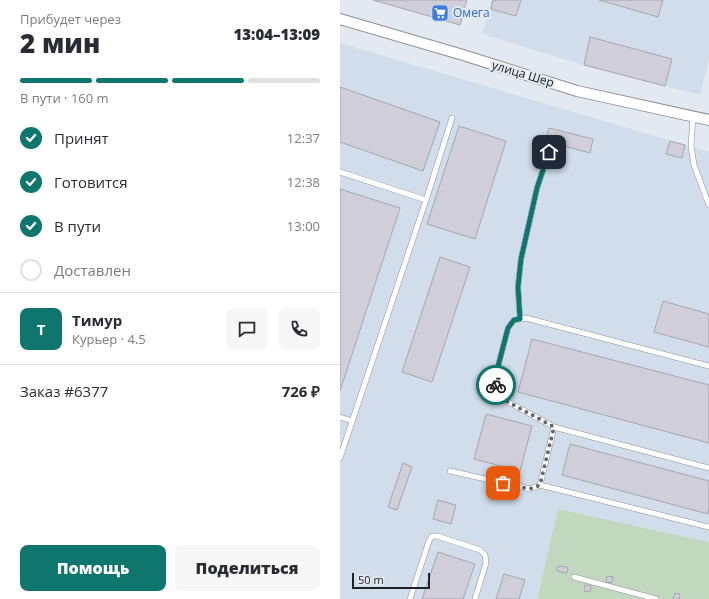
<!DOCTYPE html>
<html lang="ru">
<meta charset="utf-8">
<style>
body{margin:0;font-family:"Open Sans",sans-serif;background:#f7f7f7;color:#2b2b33;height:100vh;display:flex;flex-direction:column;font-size:15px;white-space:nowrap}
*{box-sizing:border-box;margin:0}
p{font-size:13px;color:#7c7c81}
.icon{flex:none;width:22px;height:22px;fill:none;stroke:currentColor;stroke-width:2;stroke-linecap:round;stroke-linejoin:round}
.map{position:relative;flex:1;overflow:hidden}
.panel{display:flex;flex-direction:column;background:#fff;width:340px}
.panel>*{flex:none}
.scale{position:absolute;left:12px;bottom:10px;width:78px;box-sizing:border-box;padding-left:4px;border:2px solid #202326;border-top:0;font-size:11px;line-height:14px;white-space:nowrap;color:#202326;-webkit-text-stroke:3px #e2e9f1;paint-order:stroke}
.pin{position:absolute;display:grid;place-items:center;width:34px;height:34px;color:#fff;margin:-17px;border-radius:8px;box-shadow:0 2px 6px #0006}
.courier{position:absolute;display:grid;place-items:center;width:40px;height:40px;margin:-20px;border:3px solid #0f766e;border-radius:50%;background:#fff;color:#222;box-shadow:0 1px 5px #0007}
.headline em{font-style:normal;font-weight:800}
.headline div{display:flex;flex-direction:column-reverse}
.headline{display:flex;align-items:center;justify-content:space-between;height:68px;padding:0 20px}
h1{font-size:26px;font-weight:800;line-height:30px}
.bar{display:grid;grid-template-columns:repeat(4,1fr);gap:6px 4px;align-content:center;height:48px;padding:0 20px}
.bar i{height:5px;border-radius:3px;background:#e1e1e2}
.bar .selected{background:#0f766e}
.bar p{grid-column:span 4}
.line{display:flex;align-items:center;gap:10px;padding:0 20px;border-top:1px solid #e1e1e2}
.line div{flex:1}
.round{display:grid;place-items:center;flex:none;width:42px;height:42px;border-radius:8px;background:#f7f7f7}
ol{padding:0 20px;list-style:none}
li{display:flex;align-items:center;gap:12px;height:44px}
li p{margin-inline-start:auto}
li .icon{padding:4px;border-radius:50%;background:#0f766e;color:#fff;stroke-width:4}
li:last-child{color:#7c7c81}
li i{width:22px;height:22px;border:2px solid #e1e1e2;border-radius:50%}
.action{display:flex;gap:8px;margin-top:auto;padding:8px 20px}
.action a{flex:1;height:46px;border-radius:8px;background:#0f766e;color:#fff;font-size:16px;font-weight:800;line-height:46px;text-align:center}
.action a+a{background:#f7f7f7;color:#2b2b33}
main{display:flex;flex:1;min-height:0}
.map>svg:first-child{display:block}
.built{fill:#d1ddeb}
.green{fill:#c2d8be}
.building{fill:#d0cfd9;stroke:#a6a5ae}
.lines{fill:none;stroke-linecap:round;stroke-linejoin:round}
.lane-casing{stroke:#8b9198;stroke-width:6}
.street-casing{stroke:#8b9198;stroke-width:12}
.lane{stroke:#fff;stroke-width:5}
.street{stroke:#fff;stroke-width:10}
.done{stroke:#64686d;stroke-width:4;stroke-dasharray:0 7.2}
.route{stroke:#0f766e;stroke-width:5}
.labels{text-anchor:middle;stroke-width:4;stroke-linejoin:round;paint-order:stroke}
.shop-label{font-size:12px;fill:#366cbe;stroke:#e2e9f1;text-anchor:start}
.street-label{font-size:12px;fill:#202326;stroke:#e2e9f1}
</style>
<main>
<section class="panel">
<div class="headline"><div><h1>2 мин</h1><p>Прибудет через</p></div><em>13:04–13:09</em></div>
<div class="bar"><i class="selected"></i><i class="selected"></i><i class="selected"></i><i></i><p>В пути · 160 m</p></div>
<ol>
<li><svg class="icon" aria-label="check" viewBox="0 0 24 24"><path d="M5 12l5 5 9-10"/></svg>Принят<p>12:37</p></li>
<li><svg class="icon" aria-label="check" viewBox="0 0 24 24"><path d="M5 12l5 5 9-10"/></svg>Готовится<p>12:38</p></li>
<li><svg class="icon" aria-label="check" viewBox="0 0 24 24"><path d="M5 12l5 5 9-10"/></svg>В пути<p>13:00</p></li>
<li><i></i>Доставлен</li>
</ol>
<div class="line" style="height:72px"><b class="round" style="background:#0f766e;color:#fff">Т</b><div><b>Тимур</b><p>Курьер · 4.5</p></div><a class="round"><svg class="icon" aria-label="chat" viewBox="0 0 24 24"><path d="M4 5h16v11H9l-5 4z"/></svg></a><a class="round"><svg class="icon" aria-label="phone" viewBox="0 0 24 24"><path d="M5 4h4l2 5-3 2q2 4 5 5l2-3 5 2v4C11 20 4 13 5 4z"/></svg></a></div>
<div class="line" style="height:52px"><div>Заказ #6377</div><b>726 ₽</b></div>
<div class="action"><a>Помощь</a><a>Поделиться</a></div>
</section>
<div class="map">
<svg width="369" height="599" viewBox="0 0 369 599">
<rect width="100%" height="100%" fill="#e2e9f1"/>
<g class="built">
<polygon points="152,0 369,0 369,60 360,95 244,65 142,34"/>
<polygon points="0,43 369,152 369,542 218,509 197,599 0,599"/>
</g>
<polygon class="green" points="218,509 369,542 369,599 197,599"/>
<g class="building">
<polygon points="33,0 127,0 120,25"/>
<polygon points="153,0 181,0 176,16 151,9"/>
<polygon points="259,0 323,0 318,17"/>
<polygon points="250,37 332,59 325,86 244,65"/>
<polygon points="0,87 100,122 83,171 0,142"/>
<polygon points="119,126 166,141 135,239 87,224"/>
<polygon points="209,128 253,139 250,153 205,141"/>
<polygon points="330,141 345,145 342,158 326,154"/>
<polygon points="0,189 60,208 0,391"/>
<polygon points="100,257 130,267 92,382 62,372"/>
<polygon points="323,301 369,314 369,347 314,332"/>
<polygon points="192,339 369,385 369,443 178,392"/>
<polygon points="146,414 192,426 180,471 134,459"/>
<polygon points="230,444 369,481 369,509 368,514 222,475"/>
<polygon points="63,463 72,467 57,510 48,507"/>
<polygon points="98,500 116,505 111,524 93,519"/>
<polygon points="98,552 135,564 123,599 82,599"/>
<polygon points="218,566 228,567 227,573 217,571"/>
<polygon points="164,574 185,580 179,599 156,599"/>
<polygon points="267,576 273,577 272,583 266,582"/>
<polygon points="245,585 251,586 250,592 244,591"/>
<polygon points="335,593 340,594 339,599 333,599"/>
</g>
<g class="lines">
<defs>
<g id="lane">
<polyline points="353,117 351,146 354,165 369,205"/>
<polyline points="0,172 86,200 112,118"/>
<polyline points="180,319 178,287 181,259 197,188 209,152"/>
<polyline points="369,366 186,318 174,320 168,328 155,378 157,392 161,398 214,427 369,468"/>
<polyline points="0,417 12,421"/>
<polyline points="0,458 86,200"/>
<polyline points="110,471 190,489 200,485 214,427"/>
<polyline points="200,485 369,527"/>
<polyline points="234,577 316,599"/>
<polyline points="70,599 89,541 92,536 97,536 140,550 145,555 146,563 135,599"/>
</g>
<polyline id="street" points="0,19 123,55 237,91 369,120"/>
</defs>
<use href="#lane" class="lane-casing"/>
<use href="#street" class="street-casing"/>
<use href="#lane" class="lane"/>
<use href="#street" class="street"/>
</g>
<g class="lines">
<polyline class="done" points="156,385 157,392 161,398 214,427 200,485 190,489 163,483"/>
<polyline class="route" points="156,385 155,378 168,328 174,320 180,319 178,287 181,259 197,188 209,152"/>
</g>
<defs>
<symbol id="supermarket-square" viewBox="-11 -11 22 22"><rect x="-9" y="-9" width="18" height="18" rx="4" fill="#3f7fe0" stroke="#e2e9f1"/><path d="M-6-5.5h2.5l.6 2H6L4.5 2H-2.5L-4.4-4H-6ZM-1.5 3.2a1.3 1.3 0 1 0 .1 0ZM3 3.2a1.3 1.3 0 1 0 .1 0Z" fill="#fff"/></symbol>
</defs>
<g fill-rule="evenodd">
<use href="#supermarket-square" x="90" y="3" width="20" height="20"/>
</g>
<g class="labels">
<g class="shop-label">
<text x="113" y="17">Омега</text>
</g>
<g class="street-label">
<text transform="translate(183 74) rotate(17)" y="4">улица Шер</text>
</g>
</g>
</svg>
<div class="scale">50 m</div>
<div class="pin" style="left:163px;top:483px;background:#ea580c"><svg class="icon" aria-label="bag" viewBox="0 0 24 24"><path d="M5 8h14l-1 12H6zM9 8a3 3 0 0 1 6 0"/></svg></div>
<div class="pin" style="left:209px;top:152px;background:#1f2937"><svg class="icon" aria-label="home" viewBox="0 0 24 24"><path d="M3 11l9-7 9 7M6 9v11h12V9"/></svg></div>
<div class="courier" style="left:156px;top:385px"><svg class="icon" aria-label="bike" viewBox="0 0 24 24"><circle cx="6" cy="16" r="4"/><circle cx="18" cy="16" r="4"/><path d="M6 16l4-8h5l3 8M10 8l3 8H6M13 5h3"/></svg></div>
</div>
</main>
